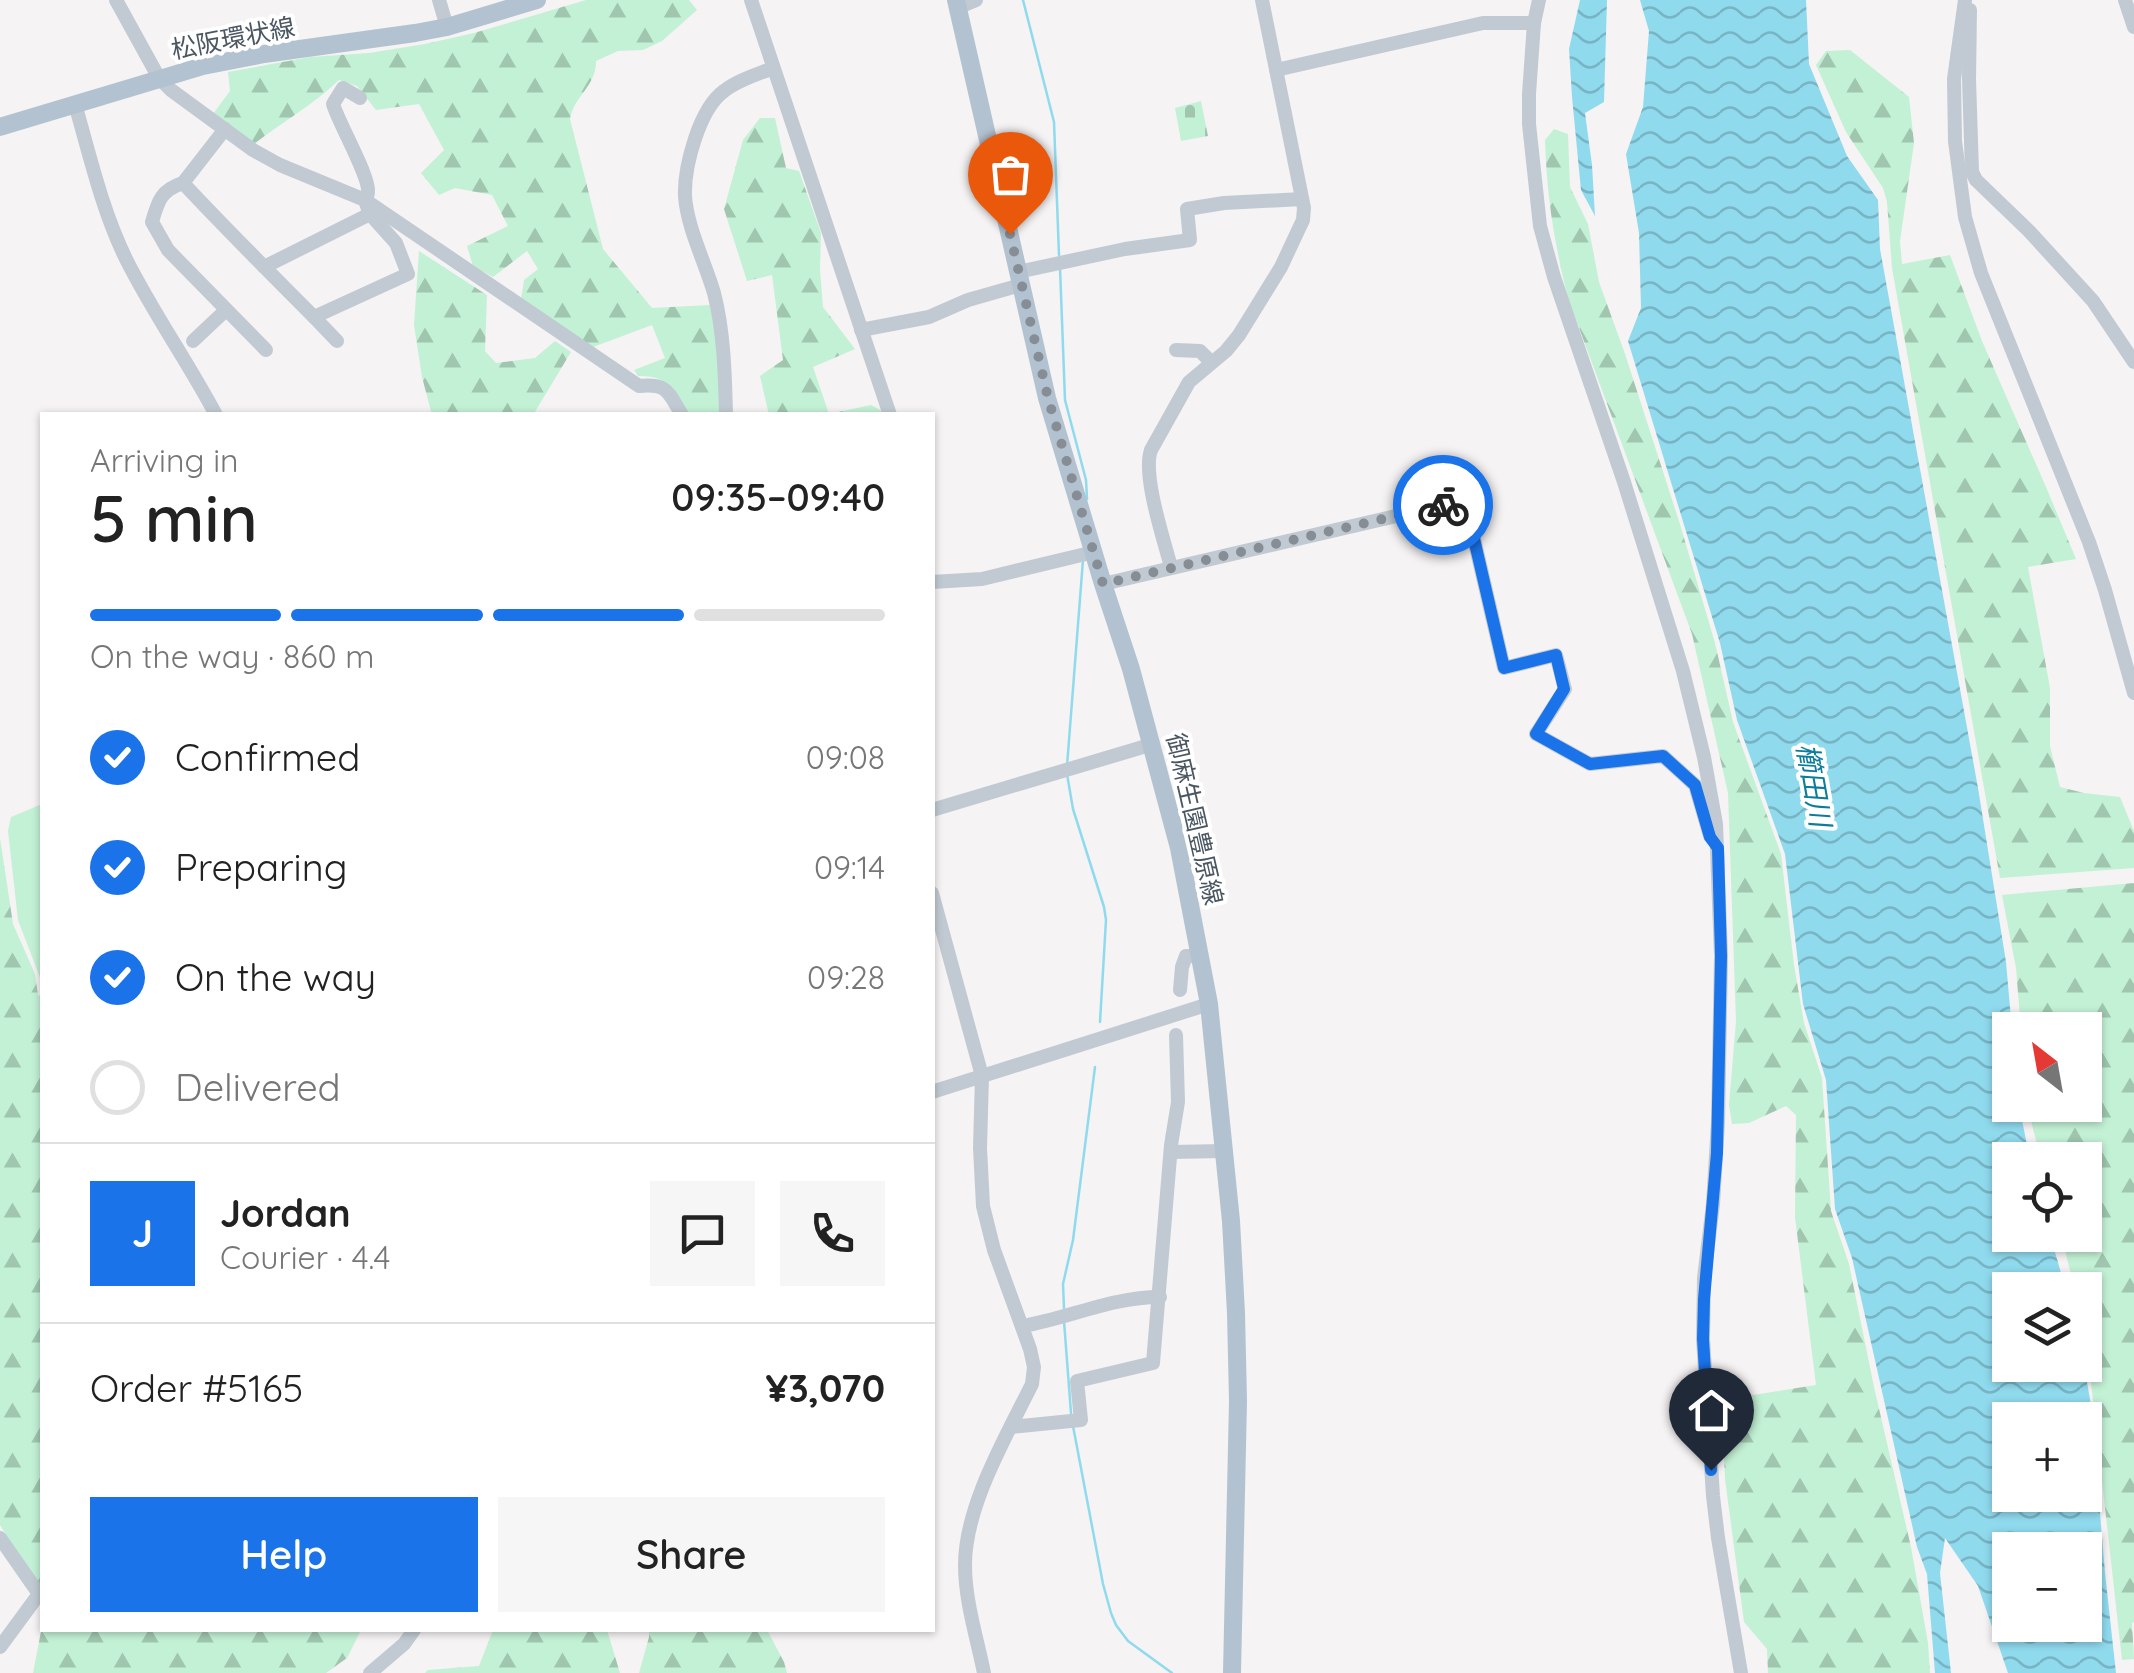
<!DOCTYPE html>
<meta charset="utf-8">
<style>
body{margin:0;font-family:Quicksand,"Noto Sans JP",sans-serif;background:#f6f6f6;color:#222;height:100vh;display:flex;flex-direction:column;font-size:38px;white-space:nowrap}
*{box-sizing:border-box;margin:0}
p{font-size:32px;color:#767676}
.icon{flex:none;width:55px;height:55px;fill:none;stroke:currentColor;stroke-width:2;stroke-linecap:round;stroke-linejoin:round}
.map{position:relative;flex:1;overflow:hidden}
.details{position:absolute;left:40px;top:412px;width:895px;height:1220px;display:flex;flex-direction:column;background:#fff;border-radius:0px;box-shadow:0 2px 8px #0004}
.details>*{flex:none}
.needle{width:65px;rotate:329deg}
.controls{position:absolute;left:1992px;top:1012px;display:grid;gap:20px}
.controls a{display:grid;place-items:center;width:110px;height:110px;border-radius:0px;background:#fff;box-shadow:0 2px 8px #0004;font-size:50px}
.pin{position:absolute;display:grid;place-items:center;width:85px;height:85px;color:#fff;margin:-102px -42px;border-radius:50% 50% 50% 0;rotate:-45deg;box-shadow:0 0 10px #0007}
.pin .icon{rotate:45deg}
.courier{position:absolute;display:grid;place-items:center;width:100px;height:100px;margin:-50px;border:8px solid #1a73e8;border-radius:50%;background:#fff;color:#222;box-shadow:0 2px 12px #0007}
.overview em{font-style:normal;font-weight:600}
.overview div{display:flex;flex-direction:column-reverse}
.overview{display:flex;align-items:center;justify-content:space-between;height:170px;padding:0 50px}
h1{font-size:65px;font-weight:600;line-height:75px}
.bar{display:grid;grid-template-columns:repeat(4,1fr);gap:15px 10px;align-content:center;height:120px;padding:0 50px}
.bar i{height:12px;border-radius:8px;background:#e0e0e0}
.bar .selected{background:#1a73e8}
.bar p{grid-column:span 4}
.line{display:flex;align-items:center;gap:25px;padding:0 50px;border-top:2px solid #e0e0e0}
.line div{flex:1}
.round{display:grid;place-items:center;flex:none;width:105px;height:105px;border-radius:0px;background:#f6f6f6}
ol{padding:0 50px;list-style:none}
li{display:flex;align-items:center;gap:30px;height:110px}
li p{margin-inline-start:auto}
li .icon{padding:10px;border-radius:50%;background:#1a73e8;color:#fff;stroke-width:4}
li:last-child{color:#767676}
li i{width:55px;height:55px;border:5px solid #e0e0e0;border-radius:50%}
.cta{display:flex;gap:20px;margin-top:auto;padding:20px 50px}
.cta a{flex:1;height:115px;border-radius:0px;background:#1a73e8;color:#fff;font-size:40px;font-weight:600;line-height:115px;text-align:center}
.cta a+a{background:#f6f6f6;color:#222}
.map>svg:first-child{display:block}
.green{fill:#c3f1d5}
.forest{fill:url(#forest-firs)}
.cemetery{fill:url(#cemetery-stones)}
.water{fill:url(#water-waves);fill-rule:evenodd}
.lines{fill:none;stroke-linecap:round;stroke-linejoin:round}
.stream{stroke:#90daee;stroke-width:2.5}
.minor{stroke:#c1cad2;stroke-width:14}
.major{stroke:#b3c2d1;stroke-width:18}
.done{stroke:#868d94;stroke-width:10;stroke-dasharray:0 18}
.route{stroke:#1a73e8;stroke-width:12}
.labels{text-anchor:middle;stroke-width:8;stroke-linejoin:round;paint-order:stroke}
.street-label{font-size:25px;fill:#4a5661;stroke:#fff}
.water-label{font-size:28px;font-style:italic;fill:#0c7c9b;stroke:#fff}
</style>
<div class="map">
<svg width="2134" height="1673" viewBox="0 0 2134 1673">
<defs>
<pattern id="forest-firs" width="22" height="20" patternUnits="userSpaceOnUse" patternTransform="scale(2.5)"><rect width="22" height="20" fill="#c3f1d5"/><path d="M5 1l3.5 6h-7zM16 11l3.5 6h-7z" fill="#a0c6b0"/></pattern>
<pattern id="cemetery-stones" width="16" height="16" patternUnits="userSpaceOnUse" patternTransform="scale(2.5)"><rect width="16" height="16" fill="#c3f1d5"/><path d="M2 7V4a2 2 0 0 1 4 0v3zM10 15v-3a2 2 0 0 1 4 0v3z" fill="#a0c6b0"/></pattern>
<pattern id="water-waves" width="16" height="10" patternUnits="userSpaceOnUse" patternTransform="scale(2.5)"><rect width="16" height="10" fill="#90daee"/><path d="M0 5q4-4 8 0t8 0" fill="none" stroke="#78b4c4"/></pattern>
</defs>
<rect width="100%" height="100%" fill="#f5f3f3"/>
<polygon class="green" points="42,804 42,995 41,994 42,983 18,920 8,831 11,817"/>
<g class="forest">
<path d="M586 0H689L697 10 662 41 643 50 618 51 596 61C596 87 575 94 570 119L603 249 652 308 710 305 720 359 722 415H688C673 391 669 375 638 376L634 370 665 358 652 325 593 347 521 299 524 280 538 269 527 251 493 277 473 266 467 246 508 226 492 195 455 188 439 195 421 173 444 150 419 104 376 110 357 86 339 80C313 105 282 122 254 144L213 114 230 91 228 72 310 57 369 53 425 44 474 33Z"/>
<polygon points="1850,50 1909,97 1914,143 1900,241 1902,264 1950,255 1982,341 2046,487 2076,559 2028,567 2050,688 2050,746 2060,787 2084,793 2120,797 2134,831 2134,868 2000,878 1892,268 1887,202 1883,188 1846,132 1816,65 1826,51"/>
<polygon points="760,118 775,118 786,168 799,171 821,233 820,270 823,307 855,349 813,367 829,414 871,405 882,411 884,415 769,415 760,376 783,360 772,275 747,281 724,209 743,140"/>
<path d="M1554 129 1568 134 1570 187 1588 224 1599 282 1625 354 1679 521 1715 643 1733 722 1781 854 1794 965 1804 1023 1822 1078 1831 1211 1849 1264 1874 1387 1911 1547 1928 1643 1930 1673H1768L1767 1649 1744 1622 1725 1479 1721 1400 1816 1385 1795 1217 1796 1115 1786 1106 1749 1123 1732 1124 1729 1105 1736 1021 1728 793 1692 634 1568 298C1554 242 1547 198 1545 140Z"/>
<polygon points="419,251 487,295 485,351 496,363 535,358 555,341 571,352 533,415 432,415 422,377 414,325"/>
<polygon points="0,838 13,924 35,974 38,995 42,997 42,1592 0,1525"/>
<polygon points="2134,883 2134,1622 2132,1623 2134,1659 2122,1660 2085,1329 2085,1290 2075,1290 2061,1235 2085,1235 2085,1160 2041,1160 2027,1105 2085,1105 2085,1030 2021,1030 2016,968 2002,895"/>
<polygon points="42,1626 42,1630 361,1630 347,1658 326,1673 33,1673"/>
<polygon points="493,1630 607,1630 620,1673 425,1673 428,1670 479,1666"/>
<polygon points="649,1630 767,1630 784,1662 787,1673 639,1673 649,1637"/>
</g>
<polygon class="cemetery" points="1201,101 1208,136 1181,141 1175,108"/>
<g class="water">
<polygon points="1580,0 1607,0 1604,102 1585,113 1592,165 1595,216 1581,190 1572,97 1569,49"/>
<path d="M1640 0H1806L1809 64 1847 156 1878 200 1880 249 1978 788 2006 962 2012 1030H2010V1105H2019L2030 1160H2010V1235H2050L2066 1290H2010V1365H2084L2091 1405 2105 1573 2116 1673H2008L1978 1586 1945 1538 1940 1573 1951 1673H1935L1927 1574 1917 1547 1852 1258 1835 1209 1826 1080 1803 1004 1785 854 1737 720 1720 643 1628 341 1641 308 1639 233 1626 154 1643 107 1649 31ZM2010 1420H2085V1495H2010ZM2010 1550H2085V1625H2010Z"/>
</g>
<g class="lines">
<g class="stream">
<polyline points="1023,0 1054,122 1059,255"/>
<polyline points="1060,268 1065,400 1086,480 1087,499"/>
<polyline points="1067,766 1083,560"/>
<polyline points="1067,774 1073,809 1104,907 1106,920 1100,1022"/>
<polyline points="1064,1308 1063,1284 1073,1240 1095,1067"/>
<polyline points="1064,1321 1071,1413"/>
<polyline points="1073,1426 1103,1584 1111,1613 1116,1625 1128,1641 1172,1673"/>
</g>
<g class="minor">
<path d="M116 0 159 78 171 90 253 150 280 165 365 200 639 386C669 383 668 393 682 415"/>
<polyline points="439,0 447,27"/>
<polyline points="751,0 890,415"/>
<polyline points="1539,0 1534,23 1529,94 1529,124 1540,226 1554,277 1624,482 1683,671 1704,757 1716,824 1721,956 1718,1122 1713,1204 1704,1278 1703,1339 1713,1496 1718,1538 1741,1673"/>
<polyline points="1965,0 1954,79 1955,141 1965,217 1981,273 2089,542 2105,590 2134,693"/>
<polyline points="2125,0 2134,27"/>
<polyline points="957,8 976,0"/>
<polyline points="1970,10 1969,79 1972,172 1976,180 2029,231 2093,301 2134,362"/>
<polyline points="1276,70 1483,23 1534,23"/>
<path d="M360 98 343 88 333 104C339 124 370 177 368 192 368 195 366 198 365 200L368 209"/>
<path d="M75 104C90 156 102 210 126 259 153 313 188 362 216 415"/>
<path d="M225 129 183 183C226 229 270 273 314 317L408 274 396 243 370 214 264 267"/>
<path d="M183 183C161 190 158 201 152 222L168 250 266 350"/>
<polyline points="1018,272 1125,249 1190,240 1187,209 1224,203 1302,199"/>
<polyline points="314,317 337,341"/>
<polyline points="861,330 929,317 968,300 1021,285"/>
<polyline points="193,341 226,310"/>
<polyline points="1176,350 1200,351 1211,362"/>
<path d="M726 415C725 374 724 332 714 293 705 262 687 227 685 196 684 167 699 109 724 91 738 80 756 75 773 68"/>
<path d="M1171 567C1164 540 1142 475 1151 450L1189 382 1226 351 1239 335 1281 267 1303 220 1304 208 1262 0"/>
<polyline points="932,582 982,579 1094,552"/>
<polyline points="1103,584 1465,500 1504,668 1556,655 1565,689 1536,734 1590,764 1663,756 1695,785 1710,836"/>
<polyline points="932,810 1153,744"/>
<path d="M932 893 982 1076 980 1148 983 1206 994 1250 1030 1349 1034 1367 1032 1384C1006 1437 965 1506 965 1565 965 1601 977 1638 984 1673"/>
<polyline points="1180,990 1182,967 1186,956 1200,956"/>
<polyline points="932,1092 1209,1004"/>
<polyline points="1171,1152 1225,1151"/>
<path d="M1023 1326C1069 1318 1112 1297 1160 1297"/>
<polyline points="1011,1427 1081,1420 1077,1381 1153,1363 1171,1145 1178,1102 1176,1035"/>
<polyline points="0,1538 39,1594 0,1647"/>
<polyline points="370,1673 404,1644 414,1630"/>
</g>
<g class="major">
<polyline points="956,0 1047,398 1103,584 1131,669 1179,848 1209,1004 1231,1221 1236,1313 1238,1401 1232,1673"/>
<polyline points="0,127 203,66 264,54 415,33 447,27 537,0"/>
</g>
</g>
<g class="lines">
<polyline class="done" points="1010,234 1048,398 1103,584 1443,505"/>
<polyline class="route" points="1443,505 1465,500 1504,668 1556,655 1564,689 1536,734 1590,764 1663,756 1695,785 1710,837 1718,848 1721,956 1717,1153 1704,1299 1703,1339 1711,1470"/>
</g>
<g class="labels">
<g class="street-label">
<text transform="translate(233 38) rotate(-11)" y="9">松阪環状線</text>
<text transform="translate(1195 819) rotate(77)" y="9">御麻生園豊原線</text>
</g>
<g class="water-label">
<text transform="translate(1814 785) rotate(80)" y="10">櫛田川</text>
</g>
</g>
</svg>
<div class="controls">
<a><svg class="needle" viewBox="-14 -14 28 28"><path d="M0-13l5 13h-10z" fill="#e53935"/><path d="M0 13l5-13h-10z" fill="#767676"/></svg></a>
<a><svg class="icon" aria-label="locate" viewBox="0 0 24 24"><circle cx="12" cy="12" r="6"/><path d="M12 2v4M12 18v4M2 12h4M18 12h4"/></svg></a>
<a><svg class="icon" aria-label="layers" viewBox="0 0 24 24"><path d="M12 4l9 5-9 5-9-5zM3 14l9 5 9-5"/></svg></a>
<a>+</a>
<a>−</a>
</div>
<div class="pin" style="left:1010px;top:234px;background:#ea580c"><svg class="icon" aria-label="bag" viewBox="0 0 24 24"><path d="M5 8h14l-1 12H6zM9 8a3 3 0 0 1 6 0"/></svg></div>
<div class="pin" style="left:1711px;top:1470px;background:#1f2937"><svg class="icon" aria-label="home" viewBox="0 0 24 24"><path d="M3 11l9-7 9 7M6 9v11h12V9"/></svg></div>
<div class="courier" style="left:1443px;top:505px"><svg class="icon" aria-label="bike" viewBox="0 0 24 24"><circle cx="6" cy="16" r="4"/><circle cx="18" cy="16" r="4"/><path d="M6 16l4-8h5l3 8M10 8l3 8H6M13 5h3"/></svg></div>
<section class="details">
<div class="overview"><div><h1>5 min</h1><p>Arriving in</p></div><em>09:35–09:40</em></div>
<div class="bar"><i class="selected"></i><i class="selected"></i><i class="selected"></i><i></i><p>On the way · 860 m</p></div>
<ol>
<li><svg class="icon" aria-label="check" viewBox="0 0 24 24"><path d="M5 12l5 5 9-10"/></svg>Confirmed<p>09:08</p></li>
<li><svg class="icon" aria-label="check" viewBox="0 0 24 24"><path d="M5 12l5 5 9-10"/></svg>Preparing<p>09:14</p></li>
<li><svg class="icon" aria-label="check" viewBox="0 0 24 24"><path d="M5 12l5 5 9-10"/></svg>On the way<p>09:28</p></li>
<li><i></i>Delivered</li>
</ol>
<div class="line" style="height:180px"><b class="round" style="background:#1a73e8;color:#fff">J</b><div><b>Jordan</b><p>Courier · 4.4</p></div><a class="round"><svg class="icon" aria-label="chat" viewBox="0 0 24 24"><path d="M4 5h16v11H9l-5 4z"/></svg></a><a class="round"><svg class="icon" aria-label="phone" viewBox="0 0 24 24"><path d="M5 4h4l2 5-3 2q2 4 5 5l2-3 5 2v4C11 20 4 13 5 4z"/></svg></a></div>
<div class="line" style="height:130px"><div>Order #5165</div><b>¥3,070</b></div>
<div class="cta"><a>Help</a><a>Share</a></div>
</section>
</div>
